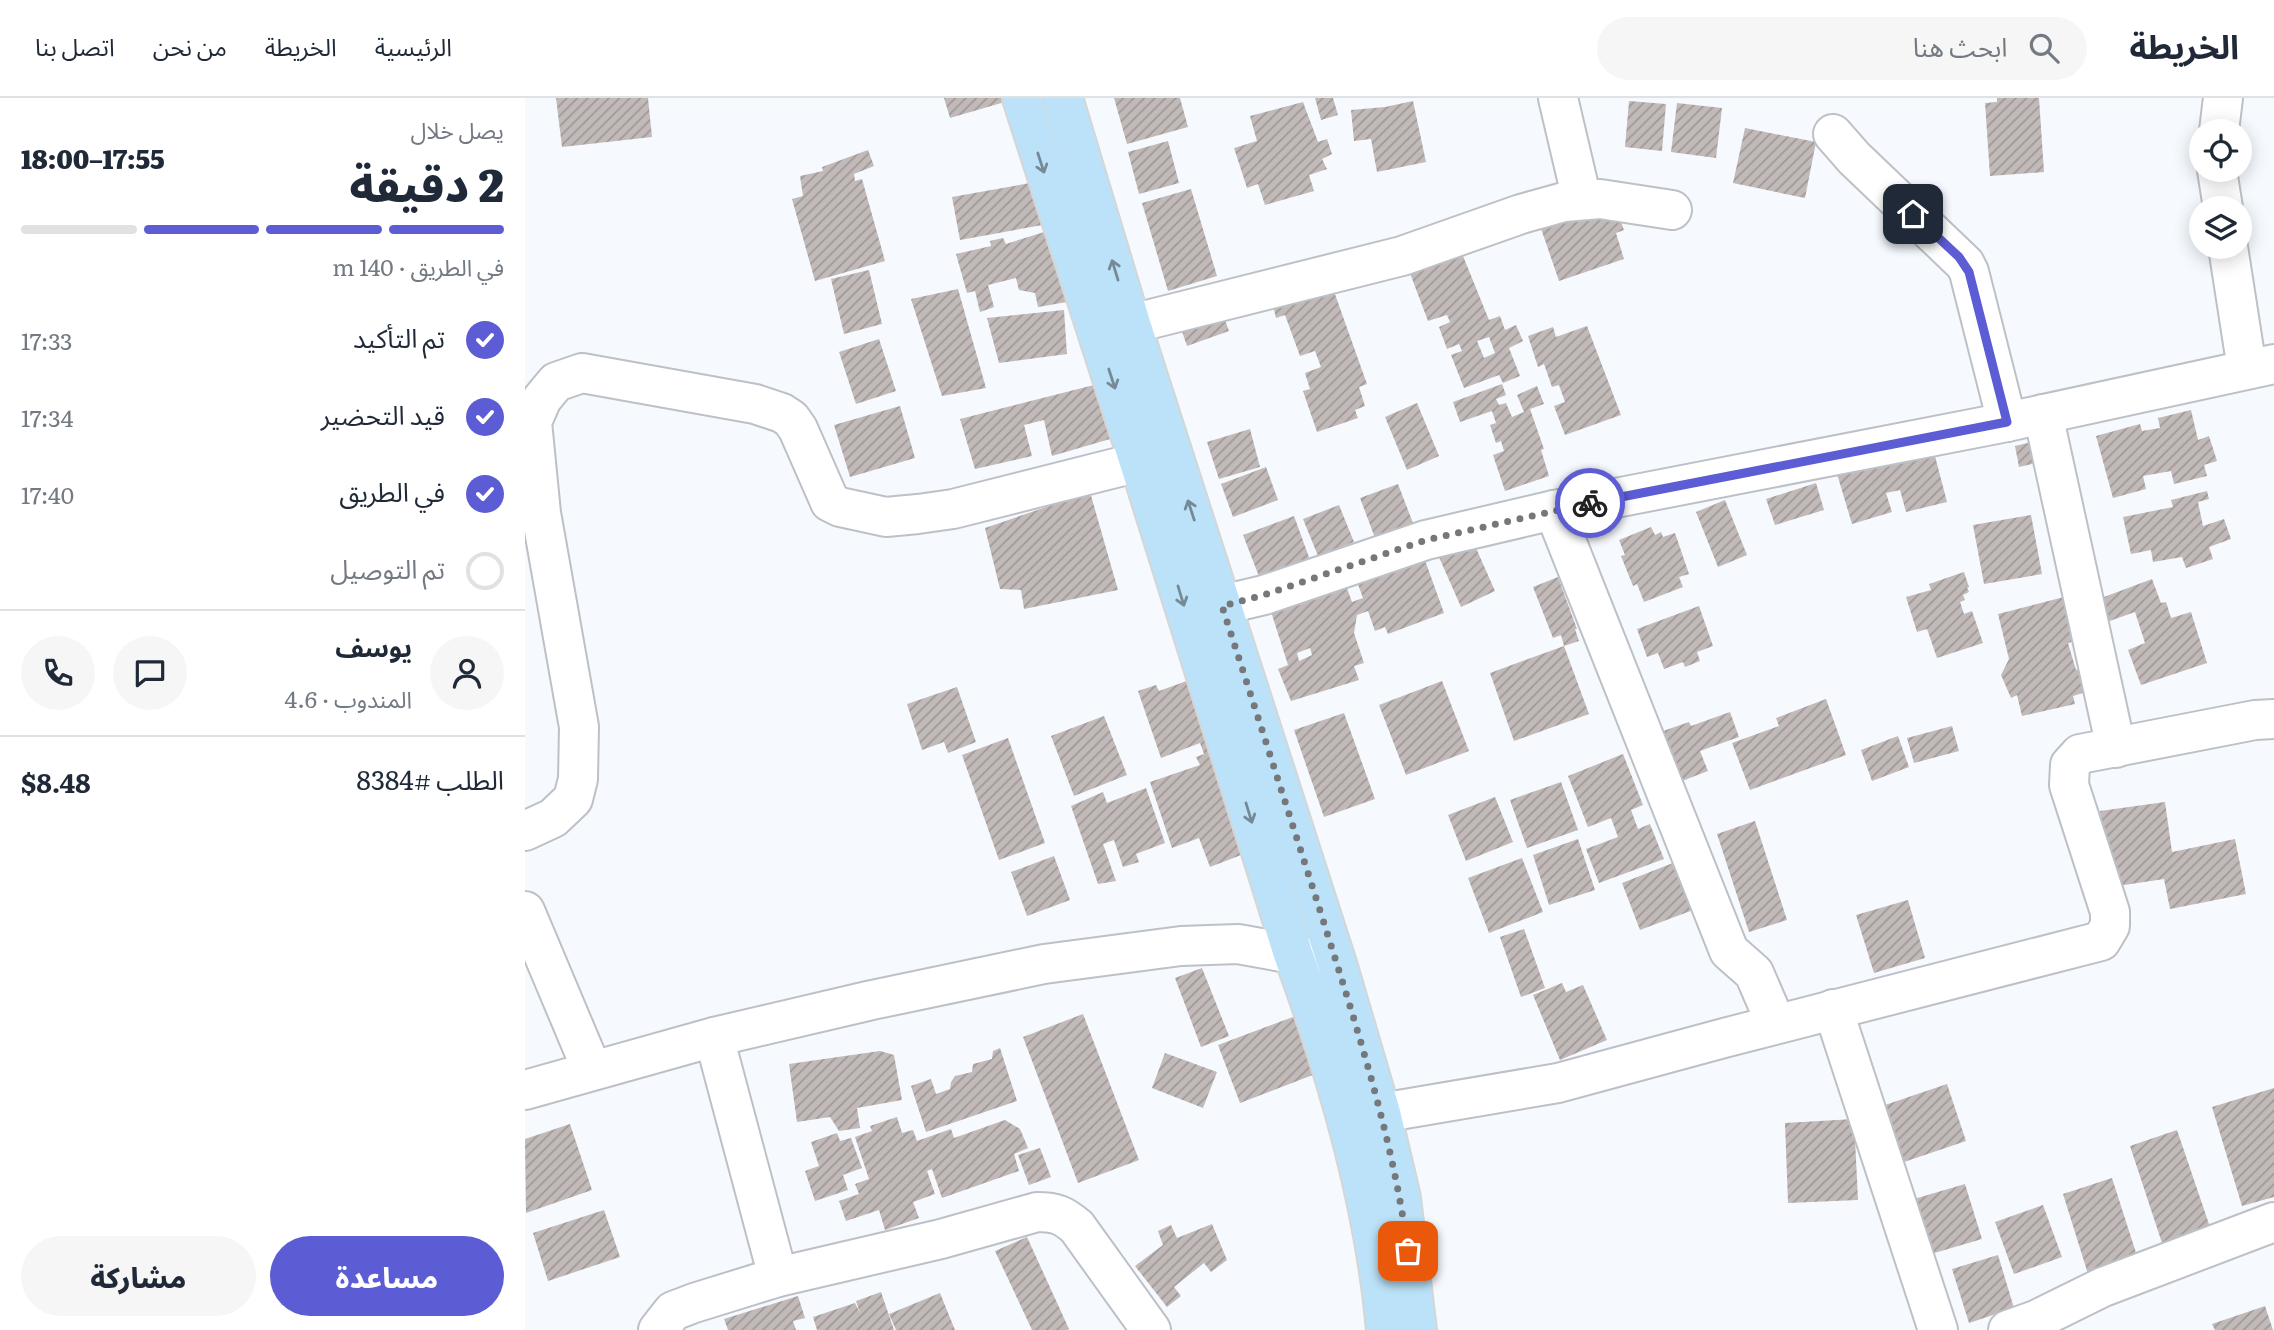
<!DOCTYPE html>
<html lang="ar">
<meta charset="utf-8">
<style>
body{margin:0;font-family:Literata,"Noto Sans Arabic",serif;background:#f6f6f7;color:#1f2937;direction:rtl;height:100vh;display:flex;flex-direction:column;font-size:26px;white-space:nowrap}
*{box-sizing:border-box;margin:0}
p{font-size:23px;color:#747a83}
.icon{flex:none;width:38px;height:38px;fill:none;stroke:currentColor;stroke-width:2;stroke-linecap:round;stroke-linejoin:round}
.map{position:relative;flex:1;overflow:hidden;direction:ltr}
.details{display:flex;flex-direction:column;background:#fff;width:525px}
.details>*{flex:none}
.fabs{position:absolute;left:1664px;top:21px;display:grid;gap:14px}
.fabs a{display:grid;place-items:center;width:63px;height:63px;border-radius:50%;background:#fff;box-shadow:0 4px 18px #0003;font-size:35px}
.pin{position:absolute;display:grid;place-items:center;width:60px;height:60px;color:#fff;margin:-30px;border-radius:14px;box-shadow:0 4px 10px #0006}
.courier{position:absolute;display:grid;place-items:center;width:70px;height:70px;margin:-35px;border:5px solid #5c5cd4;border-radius:50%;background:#fff;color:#222;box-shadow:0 2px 9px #0007}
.summary em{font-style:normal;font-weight:800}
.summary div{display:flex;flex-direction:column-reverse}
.summary{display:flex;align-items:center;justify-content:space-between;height:119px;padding:0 21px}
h1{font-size:46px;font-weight:800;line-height:52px}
.bar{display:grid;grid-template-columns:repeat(4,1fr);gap:10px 7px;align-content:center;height:84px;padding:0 21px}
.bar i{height:9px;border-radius:5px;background:#e0e1e3}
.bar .active{background:#5c5cd4}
.bar p{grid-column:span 4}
.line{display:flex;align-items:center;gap:18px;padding:0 21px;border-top:2px solid #e0e1e3}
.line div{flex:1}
.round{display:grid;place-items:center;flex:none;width:74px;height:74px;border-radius:37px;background:#f6f6f7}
ol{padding:0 21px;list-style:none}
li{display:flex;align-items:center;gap:21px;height:77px}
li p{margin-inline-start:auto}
li .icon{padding:7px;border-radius:50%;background:#5c5cd4;color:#fff;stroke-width:4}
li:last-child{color:#747a83}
li i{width:38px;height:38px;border:4px solid #e0e1e3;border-radius:50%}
.action{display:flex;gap:14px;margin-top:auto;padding:14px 21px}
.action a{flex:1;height:80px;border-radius:42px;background:#5c5cd4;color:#fff;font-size:28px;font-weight:800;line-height:80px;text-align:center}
.action a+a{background:#f6f6f7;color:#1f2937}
header{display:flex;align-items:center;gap:42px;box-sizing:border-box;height:98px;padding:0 35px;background:#fff;border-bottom:2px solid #e0e1e3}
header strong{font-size:33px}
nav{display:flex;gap:38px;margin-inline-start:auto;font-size:24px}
.search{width:490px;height:63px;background:#f6f6f7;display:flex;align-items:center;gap:18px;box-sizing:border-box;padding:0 24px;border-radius:38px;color:#747a83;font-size:26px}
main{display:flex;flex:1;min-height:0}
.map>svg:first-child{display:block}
.building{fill:url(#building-hatch);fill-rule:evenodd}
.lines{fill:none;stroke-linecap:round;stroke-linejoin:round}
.minor-casing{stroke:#bdc1c7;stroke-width:42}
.major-casing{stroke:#d5d6d6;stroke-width:42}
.minor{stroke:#fff;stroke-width:38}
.major{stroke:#bbe2f8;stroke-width:38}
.oneway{stroke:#758a96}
.done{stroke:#75777a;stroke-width:7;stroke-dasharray:0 12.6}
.route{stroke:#5c5cd4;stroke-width:9}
</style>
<header>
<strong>الخريطة</strong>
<div class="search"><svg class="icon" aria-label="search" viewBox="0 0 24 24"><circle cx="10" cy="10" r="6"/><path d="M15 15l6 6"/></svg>ابحث هنا</div>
<nav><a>الرئيسية</a><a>الخريطة</a><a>من نحن</a><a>اتصل بنا</a></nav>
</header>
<main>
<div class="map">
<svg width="1749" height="1232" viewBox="0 0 1749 1232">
<defs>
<pattern id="building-hatch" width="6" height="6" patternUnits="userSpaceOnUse" patternTransform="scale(1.75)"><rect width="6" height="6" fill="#c2bab8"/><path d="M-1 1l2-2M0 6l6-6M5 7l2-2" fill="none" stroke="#9e9896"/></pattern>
</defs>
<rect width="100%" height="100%" fill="#f6fafe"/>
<g class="building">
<polygon points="31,0 123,0 127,39 37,49"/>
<polygon points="419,0 490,0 490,1 425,20"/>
<polygon points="589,0 655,0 663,29 602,46"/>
<polygon points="790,0 808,0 813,17 796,22"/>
<polygon points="1472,0 1514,0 1519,74 1465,78 1460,5 1472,4"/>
<polygon points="888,3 901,64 852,74 846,41 829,43 826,12 860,9"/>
<polygon points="1104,3 1141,6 1137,53 1100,49"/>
<polygon points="778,4 793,44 802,41 807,56 797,61 802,71 784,77 789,93 740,107 733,86 722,90 709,50 732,43 725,18"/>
<polygon points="1152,5 1197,10 1191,60 1146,54"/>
<polygon points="1220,30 1291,44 1280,100 1208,85"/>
<polygon points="643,43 654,85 614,96 603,54"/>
<polygon points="343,52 349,68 329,76 330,83 337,81 360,163 290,183 267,101 278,98 275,78 298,73 297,69"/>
<polygon points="516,83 523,126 435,142 427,99"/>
<polygon points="666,91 692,178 643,193 617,105"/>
<polygon points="1089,106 1099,132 1091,135 1099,161 1034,183 1011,116"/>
<polygon points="532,130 542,204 513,209 510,195 494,192 491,180 463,187 469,209 455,214 450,193 442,195 431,156 466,148 465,143 478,140 481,146"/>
<path d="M936 153 964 222 975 218 980 232 991 227 998 243 984 250 995 278 978 285 974 277 939 290 926 257 937 253 934 246 922 251 914 229 925 224 922 217 903 223 883 170ZM964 239 970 255 959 260 952 243Z"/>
<polygon points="344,172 357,226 319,236 306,181"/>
<polygon points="806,185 842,286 834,289 840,308 830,312 833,320 792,334 778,293 785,291 780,275 796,269 790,253 775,258 760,217 751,220 747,203"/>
<polygon points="433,191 461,290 417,298 386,201"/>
<polygon points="694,206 704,233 662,248 653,222"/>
<polygon points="539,212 542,256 474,265 462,220"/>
<polygon points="1062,228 1096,317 1040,337 1029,308 1040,304 1034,287 1027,289 1019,266 1013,269 1003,238 1028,229 1031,239"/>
<polygon points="354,241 371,293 331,306 314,254"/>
<polygon points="573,286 592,339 527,358 519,322 499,327 507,358 450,371 435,321"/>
<polygon points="977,286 981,297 971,301 974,307 981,305 987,319 999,314 992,297 1012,288 1019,306 1005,311 1019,351 1016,352 1024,378 980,393 968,357 979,353 976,343 971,345 965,327 971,325 967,313 935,324 928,304"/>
<polygon points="892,305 914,358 882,372 860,319"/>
<polygon points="375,308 390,360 325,379 309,327"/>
<polygon points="1666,312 1673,342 1684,338 1692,363 1679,367 1682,378 1649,386 1646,373 1618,378 1621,391 1588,400 1571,338 1615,326 1617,333 1635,330 1633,320"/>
<polygon points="725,331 735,369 694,381 682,344"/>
<polygon points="1511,343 1515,364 1494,369 1490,348"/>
<polygon points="1410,358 1422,404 1381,414 1375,392 1361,395 1367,414 1327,426 1312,376 1353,364 1354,370"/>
<polygon points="741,369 753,402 708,419 696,386"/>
<polygon points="1291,385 1299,412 1250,427 1241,401"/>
<polygon points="873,386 888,425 850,440 835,400"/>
<polygon points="1682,393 1684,401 1673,404 1678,428 1699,421 1706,441 1684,449 1688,461 1661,470 1657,459 1628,464 1626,452 1606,456 1598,419 1648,409 1646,402"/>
<polygon points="565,394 593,492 499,511 496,492 475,491 460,430"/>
<polygon points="1200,402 1222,457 1193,469 1171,414"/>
<polygon points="814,407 829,444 793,458 778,421"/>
<polygon points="1506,417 1517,476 1459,486 1448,427"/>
<polygon points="769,418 785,462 735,481 718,437"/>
<polygon points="1126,429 1130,437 1136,434 1138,439 1150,435 1164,476 1154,479 1158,489 1119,504 1112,486 1108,488 1096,458 1100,457 1094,442"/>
<polygon points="947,441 970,493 936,509 913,457"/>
<path d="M897 454 919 515 863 536 860 529 850 533 843 513 832 517 829 535 839 565 829 568 834 582 766 603 753 571 763 567 742 501 816 474 827 504 838 500 828 473ZM785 550 787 557 774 563 772 555Z"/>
<polygon points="1439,474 1444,489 1442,489 1444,494 1438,497 1440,502 1435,504 1439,516 1447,513 1458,545 1412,560 1402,531 1392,534 1381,499 1406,492 1404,486"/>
<polygon points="1033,479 1052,531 1050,531 1054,543 1039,548 1036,537 1028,540 1008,489"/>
<polygon points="1627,481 1636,505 1641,504 1646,520 1666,514 1682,565 1616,587 1603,552 1620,545 1610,514 1579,525 1571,502"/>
<polygon points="1539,499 1551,543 1543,545 1551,572 1556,570 1564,593 1548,598 1550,606 1497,618 1492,597 1486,600 1476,577 1484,561 1473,516"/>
<polygon points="1174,508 1188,548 1172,554 1175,563 1160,569 1158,564 1139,571 1133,555 1122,559 1112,531"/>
<polygon points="1039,548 1064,616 989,643 965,575"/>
<polygon points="670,580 724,754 685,769 674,740 647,750 625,684 675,667 671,659 679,656 675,645 636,660 613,593 631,587 634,593"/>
<polygon points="917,583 944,653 881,677 854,607"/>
<polygon points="432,589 451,644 423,655 419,644 397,652 382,606"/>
<polygon points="1301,601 1321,657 1225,692 1207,645 1254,628 1251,620"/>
<polygon points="1205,614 1214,639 1175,653 1183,673 1157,683 1138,633 1164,624 1166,628"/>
<polygon points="819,615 850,701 799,719 769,632"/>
<polygon points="579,618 602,677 549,698 526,638"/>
<polygon points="1427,628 1434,653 1389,665 1382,640"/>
<polygon points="1373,638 1384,669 1347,683 1336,652"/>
<polygon points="483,640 520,745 474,762 437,657"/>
<polygon points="1098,656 1118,707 1106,712 1113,731 1125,726 1139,761 1074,785 1061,751 1093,739 1086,720 1063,729 1043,678"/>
<polygon points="1036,684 1053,732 1002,750 985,702"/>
<polygon points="621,690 640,745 611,756 614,764 598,769 589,742 578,746 591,783 573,786 546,708 578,694 582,705"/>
<polygon points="970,699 988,744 941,763 923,717"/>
<polygon points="1640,704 1647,754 1710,741 1721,796 1645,811 1639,781 1586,789 1575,713"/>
<polygon points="1230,723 1262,822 1224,834 1192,736"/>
<polygon points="1053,741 1070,792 1024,807 1008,757"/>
<polygon points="529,758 545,802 502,818 486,774"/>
<polygon points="997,760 1018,814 964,835 943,780"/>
<polygon points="1158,761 1176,809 1115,832 1097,785"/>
<polygon points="1383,802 1400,860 1349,875 1331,817"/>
<polygon points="999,831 1020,890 996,899 975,839"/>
<polygon points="677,870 704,938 676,949 650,880"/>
<polygon points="1037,885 1041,894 1058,887 1082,942 1035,962 1008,897"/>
<polygon points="558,916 614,1062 553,1085 498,939"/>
<polygon points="776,916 798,973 715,1005 693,947"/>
<polygon points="475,950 492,1003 401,1034 386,988 406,981 411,996 425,991 426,984 430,978 447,974 448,966 467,961 468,953"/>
<polygon points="355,953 369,957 377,1002 332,1010 335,1030 314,1033 305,1019 272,1024 264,966"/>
<polygon points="640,955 692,974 678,1010 627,990"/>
<polygon points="1422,986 1441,1043 1379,1064 1360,1007"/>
<polygon points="1749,990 1749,1099 1717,1108 1687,1009"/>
<polygon points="372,1019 377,1035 388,1032 392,1043 426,1031 429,1040 480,1022 495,1031 503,1050 489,1056 494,1073 417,1100 407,1071 402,1073 410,1096 388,1104 394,1120 360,1132 354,1112 321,1123 314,1103 334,1096 330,1086 344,1081 330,1039 347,1033 345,1028"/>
<polygon points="1329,1021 1333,1102 1263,1105 1260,1025"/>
<polygon points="45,1026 67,1092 1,1115 0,1041"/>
<polygon points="1652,1032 1685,1129 1637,1145 1605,1048"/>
<polygon points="312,1035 315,1043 326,1040 337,1070 318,1077 323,1092 290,1103 280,1073 294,1068 286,1044"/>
<polygon points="515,1050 526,1079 504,1087 493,1057"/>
<polygon points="1587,1080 1613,1161 1563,1176 1538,1096"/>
<polygon points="1440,1086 1457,1141 1406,1156 1389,1101"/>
<polygon points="1518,1107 1537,1159 1489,1176 1470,1124"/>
<polygon points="79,1112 95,1159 23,1183 8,1135"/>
<polygon points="687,1126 702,1162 686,1174 679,1165 649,1189 656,1198 642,1209 610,1168 638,1147 633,1133 646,1127 652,1140"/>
<polygon points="502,1139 544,1231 541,1232 507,1232 470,1153"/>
<polygon points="1473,1157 1489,1210 1444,1225 1427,1171"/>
<polygon points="356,1194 369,1232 292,1232 288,1219 330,1205 335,1215 331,1203"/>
<polygon points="415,1195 430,1232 371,1232 364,1216"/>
<polygon points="273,1198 280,1220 268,1223 271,1232 203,1232 199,1221"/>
<polygon points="1740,1208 1748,1232 1690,1232 1687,1226"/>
</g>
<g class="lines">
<defs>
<g id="minor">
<polyline points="1033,0 1057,102"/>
<polyline points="1694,33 1698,0"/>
<polyline points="1308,36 1329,60 1440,166 1444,174 1482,324"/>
<polyline points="1692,72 1698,110"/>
<polyline points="1703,149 1722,271"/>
<polyline points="606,226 877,158 996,116 1039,104 1075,101 1147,112"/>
<polyline points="1518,316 1591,650"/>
<polyline points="1029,412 1204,853 1229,875 1251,926"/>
<polyline points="697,507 739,497 901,442 1029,412 1482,324 1749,266"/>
<polyline points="0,733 28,720 48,701 53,681 54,629 16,415 7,324 17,301 31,284 57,275 230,306 257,315 266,321 273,331 305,404 315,409 361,419 393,416 428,411 614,364"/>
<polyline points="0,813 67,972"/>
<polyline points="1308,911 1413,1232"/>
<polyline points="189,939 253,1179"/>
<polyline points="0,992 189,939 347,902 519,866 656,848 713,846 768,856 797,864"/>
<polyline points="856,1015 1033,985 1199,940 1576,843 1585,828 1585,814 1544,687 1545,667 1555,656 1730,622 1749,621"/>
<path d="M133 1232 148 1213 169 1205 253 1179 416 1141 512 1114C531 1114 538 1117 552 1129L626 1232"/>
<polyline points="1483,1232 1511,1222 1578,1189 1749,1124"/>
</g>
<g id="major">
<path d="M497 0 614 364 768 856C812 975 850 1105 861 1232"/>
<polyline points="538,0 606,226 813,869 856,1015 876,1100 892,1232"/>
</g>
</defs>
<use href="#minor" class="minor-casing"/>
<use href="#major" class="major-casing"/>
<use href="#minor" class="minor"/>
<use href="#major" class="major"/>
</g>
<defs><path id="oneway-shaft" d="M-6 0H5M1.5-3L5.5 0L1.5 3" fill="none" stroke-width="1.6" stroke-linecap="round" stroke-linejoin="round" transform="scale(1.75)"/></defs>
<g class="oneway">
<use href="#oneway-shaft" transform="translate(516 65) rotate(72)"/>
<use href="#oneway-shaft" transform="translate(590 172) rotate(-107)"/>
<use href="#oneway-shaft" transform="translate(587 281) rotate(72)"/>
<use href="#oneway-shaft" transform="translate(666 412) rotate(-108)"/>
<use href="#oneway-shaft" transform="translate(656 498) rotate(73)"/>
<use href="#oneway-shaft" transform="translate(724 715) rotate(73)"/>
</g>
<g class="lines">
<path class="done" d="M883 1153C868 1041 833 933 799 825 765 719 731 613 697 508L739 497 901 442 1065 405"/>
<polyline class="route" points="1065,405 1482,324 1444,174 1434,159 1388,116"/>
</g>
</svg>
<div class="fabs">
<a><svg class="icon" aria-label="locate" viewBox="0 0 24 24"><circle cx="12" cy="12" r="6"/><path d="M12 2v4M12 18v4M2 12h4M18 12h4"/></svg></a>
<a><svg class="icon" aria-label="layers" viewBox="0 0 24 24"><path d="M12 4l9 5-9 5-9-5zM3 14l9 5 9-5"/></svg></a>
</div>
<div class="pin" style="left:883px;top:1153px;background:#ea580c"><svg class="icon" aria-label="bag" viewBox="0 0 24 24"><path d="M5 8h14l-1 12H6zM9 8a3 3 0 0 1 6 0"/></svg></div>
<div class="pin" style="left:1388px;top:116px;background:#1f2937"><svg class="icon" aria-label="home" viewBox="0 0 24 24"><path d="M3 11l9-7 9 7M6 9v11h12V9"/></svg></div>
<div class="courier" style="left:1065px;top:405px"><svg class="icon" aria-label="bike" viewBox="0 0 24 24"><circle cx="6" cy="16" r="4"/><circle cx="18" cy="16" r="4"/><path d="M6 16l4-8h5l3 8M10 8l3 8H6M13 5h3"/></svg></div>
</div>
<section class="details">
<div class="summary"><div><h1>2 دقيقة</h1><p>يصل خلال</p></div><em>17:55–18:00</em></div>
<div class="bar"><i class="active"></i><i class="active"></i><i class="active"></i><i></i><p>في الطريق · 140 m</p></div>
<ol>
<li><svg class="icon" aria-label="check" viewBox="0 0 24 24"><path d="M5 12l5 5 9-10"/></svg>تم التأكيد<p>17:33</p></li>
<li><svg class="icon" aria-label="check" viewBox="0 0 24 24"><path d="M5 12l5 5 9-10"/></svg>قيد التحضير<p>17:34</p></li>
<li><svg class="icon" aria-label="check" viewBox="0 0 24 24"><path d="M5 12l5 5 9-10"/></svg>في الطريق<p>17:40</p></li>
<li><i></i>تم التوصيل</li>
</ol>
<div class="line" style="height:126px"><a class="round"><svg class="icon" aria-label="person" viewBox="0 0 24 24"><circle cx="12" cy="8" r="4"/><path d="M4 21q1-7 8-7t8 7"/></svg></a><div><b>يوسف</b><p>المندوب · 4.6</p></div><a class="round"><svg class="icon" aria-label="chat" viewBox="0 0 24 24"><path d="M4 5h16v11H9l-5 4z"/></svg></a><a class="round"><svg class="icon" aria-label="phone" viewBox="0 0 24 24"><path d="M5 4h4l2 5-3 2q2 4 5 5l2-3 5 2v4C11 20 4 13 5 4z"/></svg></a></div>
<div class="line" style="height:91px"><div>الطلب #8384</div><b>$8.48</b></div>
<div class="action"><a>مساعدة</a><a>مشاركة</a></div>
</section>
</main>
